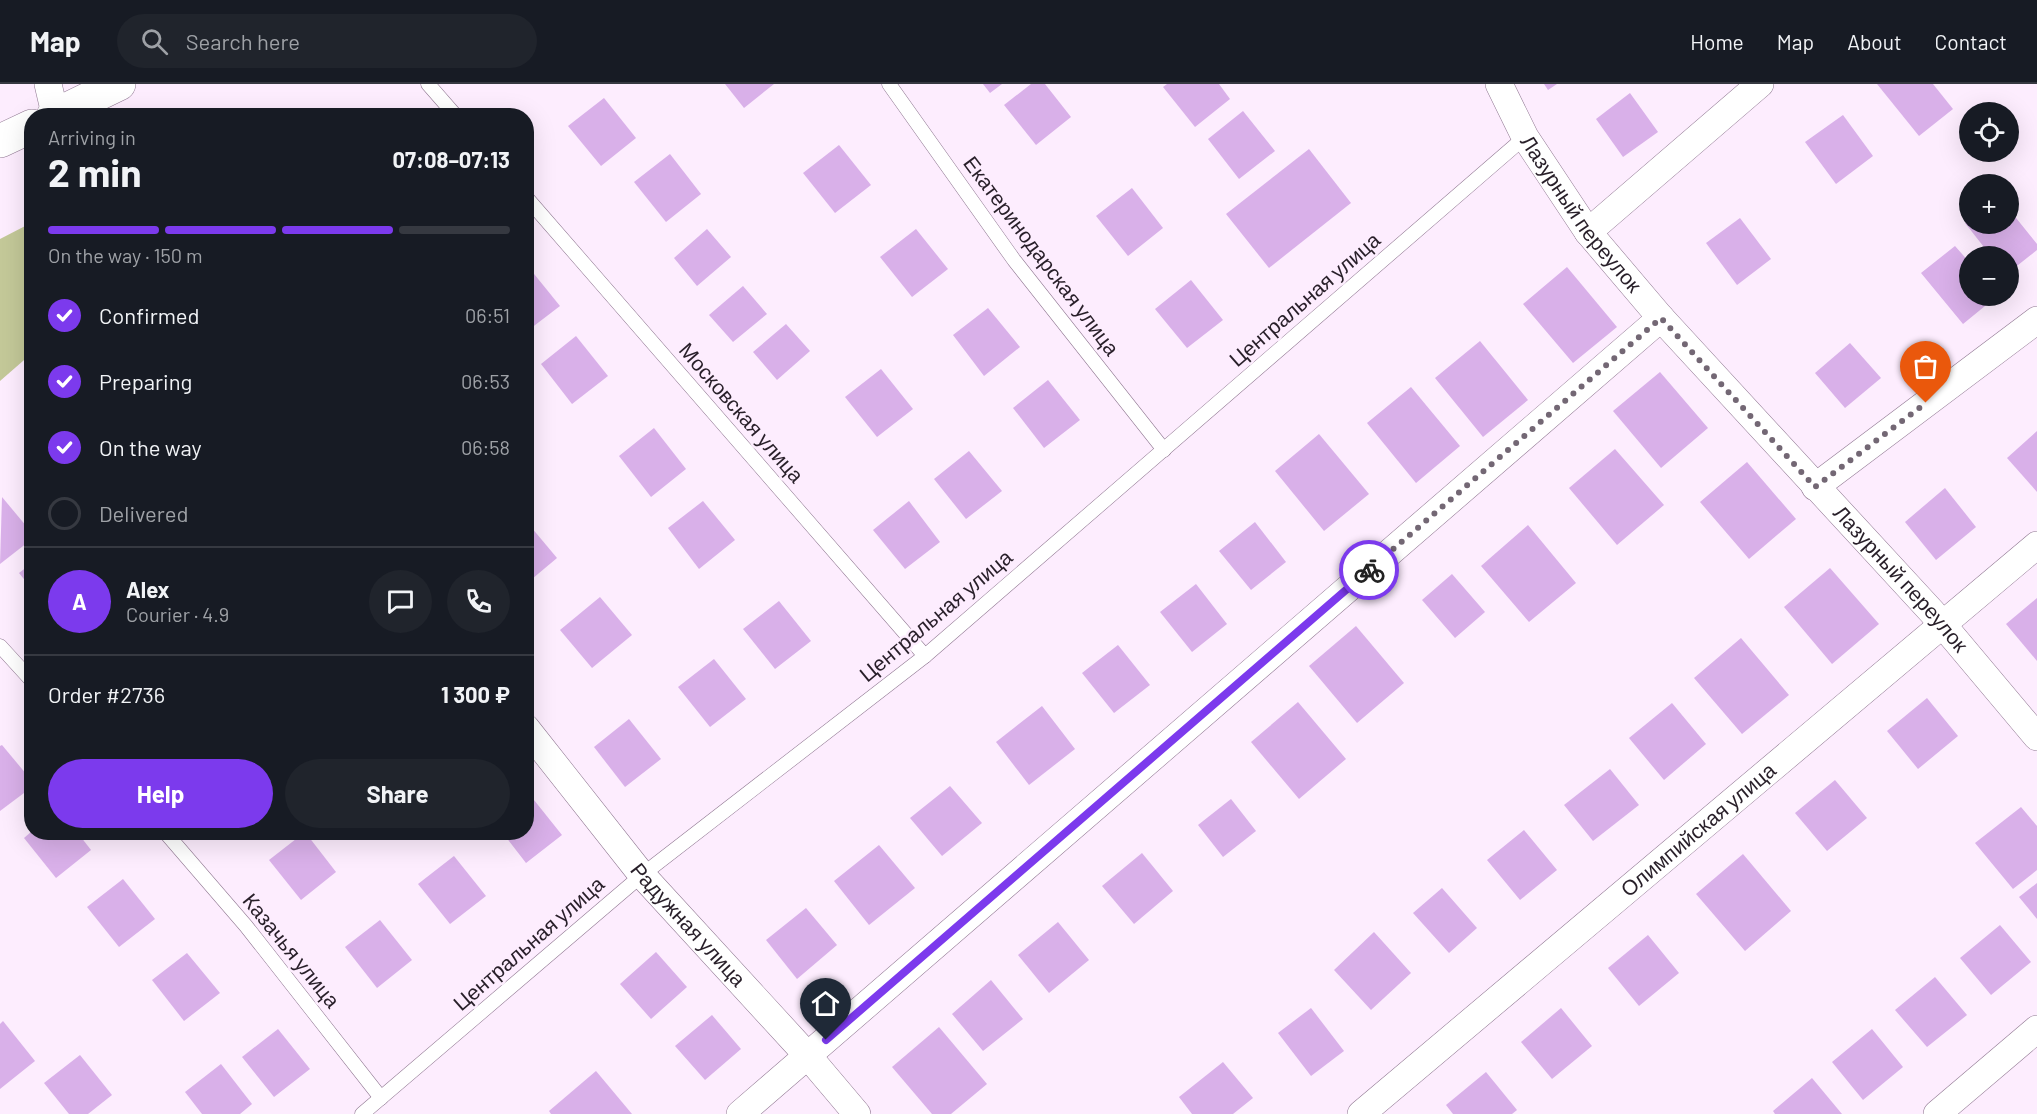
<!DOCTYPE html>
<meta charset="utf-8">
<style>
body{margin:0;font-family:Barlow,sans-serif;background:#20242c;color:#f1f3f6;height:100vh;display:flex;flex-direction:column;font-size:22px;white-space:nowrap}
*{box-sizing:border-box;margin:0}
p{font-size:20px;color:#9ea1a6}
.icon{flex:none;width:33px;height:33px;fill:none;stroke:currentColor;stroke-width:2;stroke-linecap:round;stroke-linejoin:round}
.map{position:relative;flex:1;overflow:hidden}
.side{position:absolute;left:24px;top:24px;width:510px;height:732px;display:flex;flex-direction:column;background:#171b24;border-radius:24px;box-shadow:0 6px 24px #0002}
.side>*{flex:none}
.tools{position:absolute;left:1959px;top:18px;display:grid;gap:12px}
.tools a{display:grid;place-items:center;width:60px;height:60px;border-radius:50%;background:#171b24;box-shadow:0 6px 24px #0002;font-size:30px}
.pin{position:absolute;display:grid;place-items:center;width:51px;height:51px;color:#fff;margin:-62px -26px;border-radius:50% 50% 50% 0;rotate:-45deg;box-shadow:0 0 6px #0007}
.pin .icon{rotate:45deg}
.courier{position:absolute;display:grid;place-items:center;width:60px;height:60px;margin:-30px;border:4px solid #7c3aed;border-radius:50%;background:#fff;color:#222;box-shadow:0 2px 8px #0007}
.headline em{font-style:normal;font-weight:700}
.headline div{display:flex;flex-direction:column-reverse}
.headline{display:flex;align-items:center;justify-content:space-between;height:102px;padding:0 24px}
h1{font-size:39px;font-weight:700;line-height:45px}
.bar{display:grid;grid-template-columns:repeat(4,1fr);gap:9px 6px;align-content:center;height:72px;padding:0 24px}
.bar i{height:8px;border-radius:4px;background:#363941}
.bar .current{background:#7c3aed}
.bar p{grid-column:span 4}
.line{display:flex;align-items:center;gap:15px;padding:0 24px;border-top:2px solid #363941}
.line div{flex:1}
.round{display:grid;place-items:center;flex:none;width:63px;height:63px;border-radius:32px;background:#20242c}
ol{padding:0 24px;list-style:none}
li{display:flex;align-items:center;gap:18px;height:66px}
li p{margin-inline-start:auto}
li .icon{padding:6px;border-radius:50%;background:#7c3aed;color:#fff;stroke-width:4}
li:last-child{color:#9ea1a6}
li i{width:33px;height:33px;border:3px solid #363941;border-radius:50%}
.button{display:flex;gap:12px;margin-top:auto;padding:12px 24px}
.button a{flex:1;height:69px;border-radius:36px;background:#7c3aed;color:#fff;font-size:24px;font-weight:700;line-height:69px;text-align:center}
.button a+a{background:#20242c;color:#f1f3f6}
header{display:flex;align-items:center;gap:36px;box-sizing:border-box;height:84px;padding:0 30px;background:#171b24;border-bottom:2px solid #363941}
header strong{font-size:28px}
nav{display:flex;gap:33px;margin-inline-start:auto;font-size:21px}
.search{width:420px;height:54px;background:#20242c;display:flex;align-items:center;gap:15px;box-sizing:border-box;padding:0 21px;border-radius:33px;color:#9ea1a6;font-size:22px}
.map>svg:first-child{display:block}
.green{fill:#c3c898}
.building{fill:#d9b0e9}
.lines{fill:none;stroke-linecap:round;stroke-linejoin:round}
.service-casing{stroke:#907892;stroke-width:15}
.minor-casing{stroke:#907892;stroke-width:28}
.tertiary-casing{stroke:#907892;stroke-width:34}
.service{stroke:#fff;stroke-width:14}
.minor{stroke:#fff;stroke-width:27}
.tertiary{stroke:#fff;stroke-width:33}
.done{stroke:#736774;stroke-width:6;stroke-dasharray:0 10.8}
.route{stroke:#7c3aed;stroke-width:8}
.labels{text-anchor:middle;stroke-width:5;stroke-linejoin:round;paint-order:stroke}
.street-label{font-size:21px;fill:#281f29;stroke:#fdedfe}
</style>
<header>
<strong>Map</strong>
<div class="search"><svg class="icon" aria-label="search" viewBox="0 0 24 24"><circle cx="10" cy="10" r="6"/><path d="M15 15l6 6"/></svg>Search here</div>
<nav><a>Home</a><a>Map</a><a>About</a><a>Contact</a></nav>
</header>
<div class="map">
<svg width="2037" height="1030" viewBox="0 0 2037 1030">
<rect width="100%" height="100%" fill="#fdedfe"/>
<polygon class="green" points="31,139 31,270 0,297 0,155"/>
<g class="building">
<polygon points="725,0 774,0 744,24"/>
<polygon points="983,0 1002,0 990,9"/>
<polygon points="1031,0 1045,0 1071,33 1036,61 1004,21"/>
<polygon points="1167,0 1219,0 1230,15 1195,43 1163,3"/>
<polygon points="1544,0 1557,0 1548,6"/>
<polygon points="1877,0 1933,0 1953,25 1919,52"/>
<polygon points="1630,9 1658,48 1623,73 1596,35"/>
<polygon points="604,14 636,54 601,82 568,42"/>
<polygon points="1243,27 1275,67 1239,95 1208,55"/>
<polygon points="1843,31 1873,72 1836,100 1805,58"/>
<polygon points="839,61 871,101 835,129 803,89"/>
<polygon points="1309,65 1351,119 1269,184 1226,130"/>
<polygon points="670,70 701,110 666,138 634,98"/>
<polygon points="1132,104 1163,144 1128,172 1096,132"/>
<polygon points="2008,124 2037,160 2037,166 2008,189 2008,172 1991,172 1965,139 1970,136 1970,140 2008,140"/>
<polygon points="1740,134 1771,175 1737,201 1706,159"/>
<polygon points="707,145 731,173 697,202 674,174"/>
<polygon points="916,145 948,185 912,213 880,173"/>
<polygon points="1955,162 1970,179 1970,212 1996,213 1963,240 1921,189"/>
<polygon points="526,180 560,222 526,248"/>
<polygon points="1567,183 1617,243 1573,279 1523,220"/>
<polygon points="1191,196 1223,236 1187,264 1155,225"/>
<polygon points="743,202 767,230 733,258 709,231"/>
<polygon points="988,224 1020,263 984,292 953,251"/>
<polygon points="786,240 810,267 777,296 753,268"/>
<polygon points="576,252 608,292 572,320 541,280"/>
<polygon points="1480,257 1528,316 1483,353 1435,294"/>
<polygon points="1850,259 1881,294 1845,324 1815,289"/>
<polygon points="881,285 913,325 877,353 845,313"/>
<polygon points="1660,288 1708,344 1661,384 1613,327"/>
<polygon points="1048,296 1080,336 1044,364 1013,324"/>
<polygon points="1411,303 1460,362 1416,399 1367,339"/>
<polygon points="654,344 686,385 651,413 619,372"/>
<polygon points="2037,347 2037,408 2007,374"/>
<polygon points="1319,350 1369,410 1324,447 1275,387"/>
<polygon points="1615,365 1664,421 1617,461 1569,404"/>
<polygon points="969,367 1002,407 966,435 934,395"/>
<polygon points="1747,378 1796,435 1749,475 1700,418"/>
<polygon points="1945,404 1976,443 1936,476 1905,438"/>
<polygon points="2,413 32,449 32,455 0,480"/>
<polygon points="703,417 735,456 699,485 668,444"/>
<polygon points="909,417 940,458 905,485 873,446"/>
<polygon points="526,437 557,474 526,500"/>
<polygon points="1255,438 1286,478 1251,506 1219,467"/>
<polygon points="1528,441 1576,499 1529,538 1481,482"/>
<polygon points="32,479 32,505 19,489"/>
<polygon points="1830,484 1879,540 1832,580 1784,523"/>
<polygon points="1452,490 1485,528 1455,554 1422,516"/>
<polygon points="1196,500 1227,540 1192,568 1160,528"/>
<polygon points="600,513 632,551 592,584 560,546"/>
<polygon points="2037,514 2037,577 2006,540"/>
<polygon points="779,517 811,557 775,585 743,545"/>
<polygon points="1356,542 1404,599 1357,639 1309,582"/>
<polygon points="1741,554 1789,611 1742,650 1694,594"/>
<polygon points="1118,561 1150,601 1114,629 1082,589"/>
<polygon points="714,575 746,615 710,643 678,603"/>
<polygon points="1927,614 1958,652 1918,685 1887,647"/>
<polygon points="1298,618 1346,675 1299,715 1251,658"/>
<polygon points="1672,619 1706,660 1664,696 1629,654"/>
<polygon points="1042,622 1075,665 1029,701 996,658"/>
<polygon points="629,635 661,675 625,703 594,663"/>
<polygon points="2,661 32,697 32,703 0,727 0,662"/>
<polygon points="1610,685 1639,721 1593,757 1564,721"/>
<polygon points="1835,696 1867,734 1827,767 1795,729"/>
<polygon points="950,702 982,739 942,772 910,734"/>
<polygon points="530,711 562,751 526,779 502,748 526,748 526,714"/>
<polygon points="1231,715 1256,747 1223,773 1198,741"/>
<polygon points="2021,723 2037,742 2037,786 2013,805 1975,759"/>
<polygon points="1524,746 1557,786 1520,816 1487,776"/>
<polygon points="31,748 77,748 91,766 56,794 24,754"/>
<polygon points="305,748 336,788 301,816 269,776"/>
<polygon points="879,761 915,804 869,841 834,797"/>
<polygon points="1142,769 1173,807 1134,840 1102,802"/>
<polygon points="1743,770 1791,827 1745,867 1696,810"/>
<polygon points="454,772 486,812 450,840 418,800"/>
<polygon points="123,795 155,835 119,863 87,823"/>
<polygon points="2037,799 2037,835 2019,813"/>
<polygon points="1442,804 1477,844 1449,869 1413,829"/>
<polygon points="806,824 837,861 797,895 766,856"/>
<polygon points="380,836 412,876 377,904 345,863"/>
<polygon points="1058,838 1089,876 1049,909 1018,871"/>
<polygon points="2000,841 2031,878 1991,911 1960,874"/>
<polygon points="1374,848 1411,889 1371,926 1334,886"/>
<polygon points="1648,851 1679,889 1639,922 1608,884"/>
<polygon points="656,868 687,903 651,935 620,900"/>
<polygon points="187,869 220,909 184,937 152,896"/>
<polygon points="1935,893 1967,931 1927,963 1895,926"/>
<polygon points="991,896 1023,935 983,967 952,930"/>
<polygon points="1311,924 1344,967 1311,992 1278,949"/>
<polygon points="1561,924 1592,962 1552,995 1521,958"/>
<polygon points="712,931 741,965 705,996 675,962"/>
<polygon points="3,937 35,977 0,1005 0,940"/>
<polygon points="939,943 987,1000 951,1030 932,1030 892,983"/>
<polygon points="278,945 310,985 274,1013 242,973"/>
<polygon points="1872,945 1903,983 1863,1016 1832,978"/>
<polygon points="80,971 112,1011 88,1030 69,1030 44,999"/>
<polygon points="1223,978 1253,1014 1233,1030 1192,1030 1179,1013"/>
<polygon points="221,980 252,1020 240,1030 202,1030 185,1008"/>
<polygon points="596,987 632,1030 551,1030 549,1027"/>
<polygon points="1486,988 1517,1026 1512,1030 1453,1030 1446,1021"/>
<polygon points="1812,994 1842,1030 1775,1030 1773,1027"/>
</g>
<g class="lines">
<defs>
<g id="service">
<polyline points="428,0 456,32"/>
<polyline points="889,0 1014,176 1164,366"/>
<polyline points="526,113 925,572"/>
<polyline points="0,562 32,597"/>
<polyline points="165,748 246,842 381,1014"/>
<polyline points="362,1030 642,791 925,572 1525,53"/>
</g>
<g id="minor">
<polyline points="48,0 55,30"/>
<path id="s1" d="M1499 0 1525 53 1588 148 1661 234 1932 528 2037 653"/>
<polyline points="1588,148 1760,0"/>
<polyline points="1815,403 2037,236"/>
<path id="s2" d="M526 644 642 791 808 972 857 1030"/>
<polyline points="740,1030 1661,234"/>
<path id="s3" d="M1361 1030 2037 461"/>
<polyline points="1937,1030 2037,945"/>
</g>
<g id="tertiary">
<polyline points="53,32 119,0"/>
<polyline points="0,57 32,42"/>
</g>
</defs>
<use href="#service" class="service-casing"/>
<use href="#minor" class="minor-casing"/>
<use href="#tertiary" class="tertiary-casing"/>
<use href="#service" class="service"/>
<use href="#minor" class="minor"/>
<use href="#tertiary" class="tertiary"/>
</g>
<g class="lines">
<polyline class="done" points="1369,486 1661,234 1815,403 1926,319"/>
<polyline class="route" points="826,956 1369,486"/>
</g>
<g class="labels">
<g class="street-label">
<text dy="7" stroke="none"><textPath href="#s1" startOffset="154">Лазурный переулок</textPath></text>
<text transform="translate(1041 172) rotate(53)" y="7">Екатеринодарская улица</text>
<text transform="translate(1305 216) rotate(-41)" y="7">Центральная улица</text>
<text transform="translate(741 329) rotate(49)" y="7">Московская улица</text>
<text dy="7" stroke="none"><textPath href="#s1" startOffset="640">Лазурный переулок</textPath></text>
<text transform="translate(936 532) rotate(-40)" y="7">Центральная улица</text>
<text dy="7" stroke="none"><textPath href="#s3" startOffset="441">Олимпийская улица</textPath></text>
<text dy="7" stroke="none"><textPath href="#s2" startOffset="255">Радужная улица</textPath></text>
<text transform="translate(529 860) rotate(-41)" y="7">Центральная улица</text>
<text transform="translate(291 867) rotate(51)" y="7">Казачья улица</text>
</g>
</g>
</svg>
<div class="tools">
<a><svg class="icon" aria-label="locate" viewBox="0 0 24 24"><circle cx="12" cy="12" r="6"/><path d="M12 2v4M12 18v4M2 12h4M18 12h4"/></svg></a>
<a>+</a>
<a>−</a>
</div>
<div class="pin" style="left:1926px;top:319px;background:#ea580c"><svg class="icon" aria-label="bag" viewBox="0 0 24 24"><path d="M5 8h14l-1 12H6zM9 8a3 3 0 0 1 6 0"/></svg></div>
<div class="pin" style="left:826px;top:956px;background:#1f2937"><svg class="icon" aria-label="home" viewBox="0 0 24 24"><path d="M3 11l9-7 9 7M6 9v11h12V9"/></svg></div>
<div class="courier" style="left:1369px;top:486px"><svg class="icon" aria-label="bike" viewBox="0 0 24 24"><circle cx="6" cy="16" r="4"/><circle cx="18" cy="16" r="4"/><path d="M6 16l4-8h5l3 8M10 8l3 8H6M13 5h3"/></svg></div>
<section class="side">
<div class="headline"><div><h1>2 min</h1><p>Arriving in</p></div><em>07:08–07:13</em></div>
<div class="bar"><i class="current"></i><i class="current"></i><i class="current"></i><i></i><p>On the way · 150 m</p></div>
<ol>
<li><svg class="icon" aria-label="check" viewBox="0 0 24 24"><path d="M5 12l5 5 9-10"/></svg>Confirmed<p>06:51</p></li>
<li><svg class="icon" aria-label="check" viewBox="0 0 24 24"><path d="M5 12l5 5 9-10"/></svg>Preparing<p>06:53</p></li>
<li><svg class="icon" aria-label="check" viewBox="0 0 24 24"><path d="M5 12l5 5 9-10"/></svg>On the way<p>06:58</p></li>
<li><i></i>Delivered</li>
</ol>
<div class="line" style="height:108px"><b class="round" style="background:#7c3aed;color:#fff">A</b><div><b>Alex</b><p>Courier · 4.9</p></div><a class="round"><svg class="icon" aria-label="chat" viewBox="0 0 24 24"><path d="M4 5h16v11H9l-5 4z"/></svg></a><a class="round"><svg class="icon" aria-label="phone" viewBox="0 0 24 24"><path d="M5 4h4l2 5-3 2q2 4 5 5l2-3 5 2v4C11 20 4 13 5 4z"/></svg></a></div>
<div class="line" style="height:78px"><div>Order #2736</div><b>1 300 ₽</b></div>
<div class="button"><a>Help</a><a>Share</a></div>
</section>
</div>
